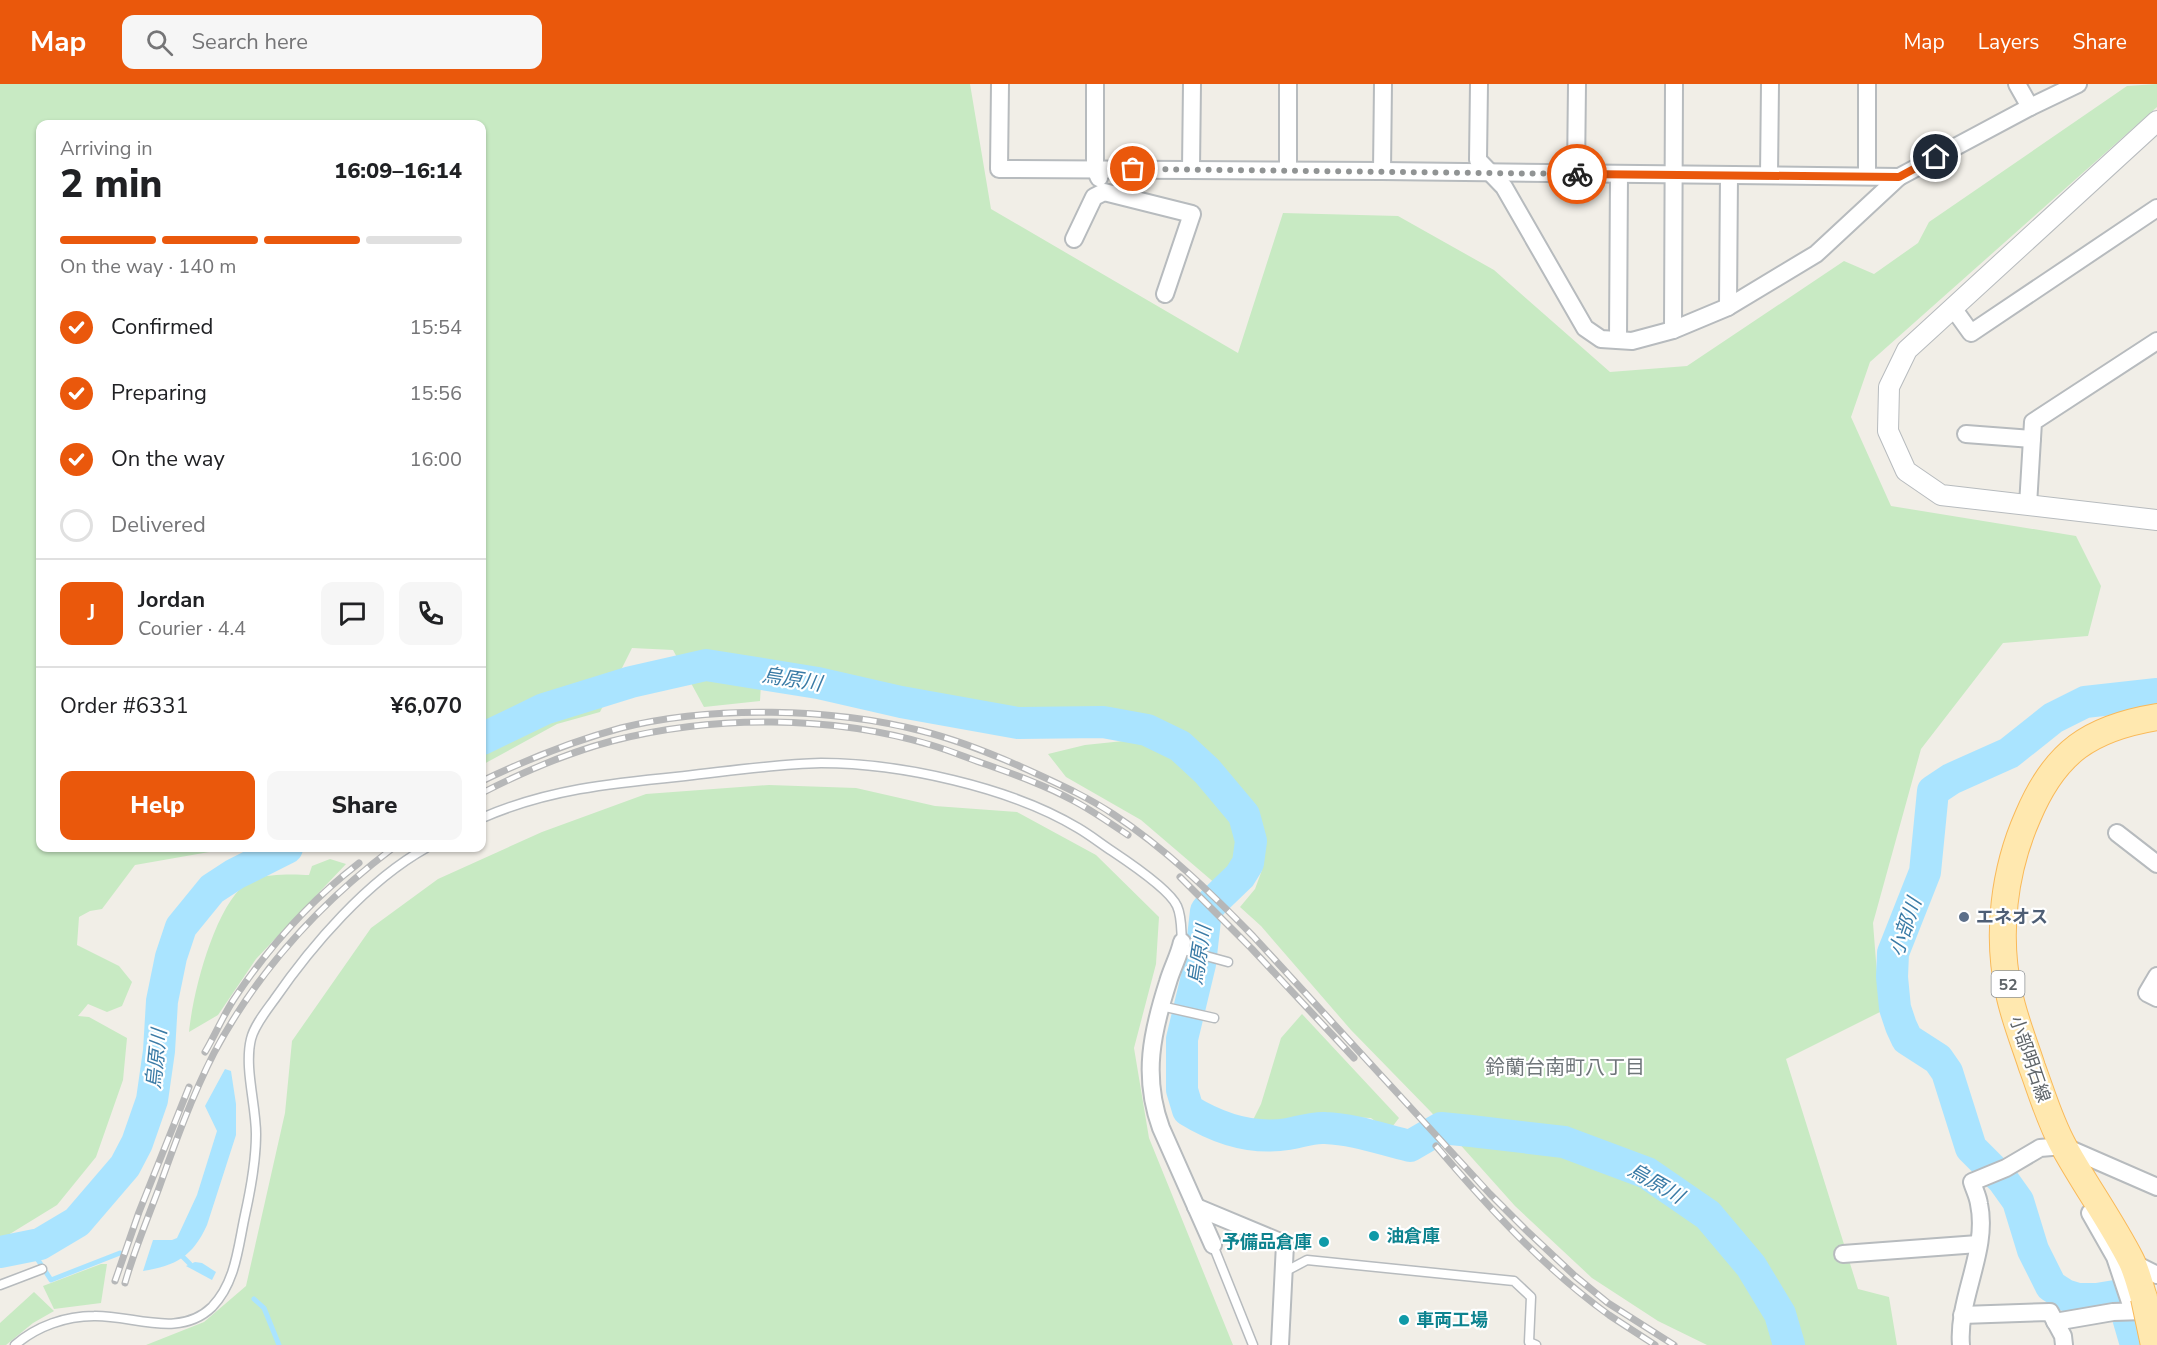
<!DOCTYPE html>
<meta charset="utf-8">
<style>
body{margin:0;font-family:"Nunito Sans","Noto Sans JP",sans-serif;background:#f6f6f6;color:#202124;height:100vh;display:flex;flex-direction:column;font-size:22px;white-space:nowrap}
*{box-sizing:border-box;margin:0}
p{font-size:20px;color:#757577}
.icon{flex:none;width:33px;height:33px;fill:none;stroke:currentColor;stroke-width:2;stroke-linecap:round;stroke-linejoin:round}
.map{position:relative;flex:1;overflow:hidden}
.sheet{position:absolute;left:36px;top:36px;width:450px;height:732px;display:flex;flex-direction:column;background:#fff;border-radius:12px;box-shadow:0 2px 4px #0004}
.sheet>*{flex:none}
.pin{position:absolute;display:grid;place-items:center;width:51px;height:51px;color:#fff;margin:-26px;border:3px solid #fff;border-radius:50%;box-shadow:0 2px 6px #0007}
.courier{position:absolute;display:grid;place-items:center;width:60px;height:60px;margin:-30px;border:4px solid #ea580c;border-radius:50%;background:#fff;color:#222;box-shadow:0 2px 8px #0007}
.headline em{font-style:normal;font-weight:800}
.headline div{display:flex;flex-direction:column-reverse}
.headline{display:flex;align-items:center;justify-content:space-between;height:102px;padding:0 24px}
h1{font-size:39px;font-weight:800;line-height:45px}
.bar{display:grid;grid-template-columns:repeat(4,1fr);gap:9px 6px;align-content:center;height:72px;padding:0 24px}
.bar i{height:8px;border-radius:4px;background:#e0e0e0}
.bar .active{background:#ea580c}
.bar p{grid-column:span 4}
.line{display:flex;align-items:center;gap:15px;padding:0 24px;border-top:2px solid #e0e0e0}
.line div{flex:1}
.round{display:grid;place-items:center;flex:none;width:63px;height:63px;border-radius:12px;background:#f6f6f6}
ol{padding:0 24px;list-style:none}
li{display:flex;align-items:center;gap:18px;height:66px}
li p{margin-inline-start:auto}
li .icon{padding:6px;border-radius:50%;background:#ea580c;color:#fff;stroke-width:4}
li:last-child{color:#757577}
li i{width:33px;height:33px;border:3px solid #e0e0e0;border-radius:50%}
.button{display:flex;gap:12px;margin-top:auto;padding:12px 24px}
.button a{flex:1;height:69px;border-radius:12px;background:#ea580c;color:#fff;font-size:24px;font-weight:800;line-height:69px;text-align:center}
.button a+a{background:#f6f6f6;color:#202124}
header{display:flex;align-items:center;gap:36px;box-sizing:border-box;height:84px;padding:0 30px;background:#ea580c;color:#fff}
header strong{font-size:28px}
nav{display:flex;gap:33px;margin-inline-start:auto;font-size:21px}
.search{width:420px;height:54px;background:#f6f6f6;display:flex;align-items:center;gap:15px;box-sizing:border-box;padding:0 21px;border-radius:12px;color:#757577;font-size:22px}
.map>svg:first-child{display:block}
.green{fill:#c8eac3}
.water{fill:#aae4ff}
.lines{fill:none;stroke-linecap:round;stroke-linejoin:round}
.stream{stroke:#aae4ff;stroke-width:5}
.river{stroke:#aae4ff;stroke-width:32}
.service-casing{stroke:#b7bbbe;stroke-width:11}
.minor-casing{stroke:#b7bbbe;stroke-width:20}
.tertiary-casing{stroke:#b7bbbe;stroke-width:22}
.primary-casing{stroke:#f9b959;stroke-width:28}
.service{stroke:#fff;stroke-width:8}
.minor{stroke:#fff;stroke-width:16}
.tertiary{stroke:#fff;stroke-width:20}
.primary{stroke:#ffe8af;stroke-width:26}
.rail-casing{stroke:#b6b7b8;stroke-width:7}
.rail{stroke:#fff;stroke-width:4.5;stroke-dasharray:14;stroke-linecap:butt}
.primary-bridge-casing{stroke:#f9b959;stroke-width:28;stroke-linecap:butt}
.primary-bridge{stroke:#ffe8af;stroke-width:26}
.done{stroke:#919494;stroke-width:6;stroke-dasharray:0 10.8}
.route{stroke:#ea580c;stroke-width:8}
.service-dot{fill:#5c6f8a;stroke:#fff;stroke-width:2}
.culture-dot{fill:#0f9aa8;stroke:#fff;stroke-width:2}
.labels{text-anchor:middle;stroke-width:4.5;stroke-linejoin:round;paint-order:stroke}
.shield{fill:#fff;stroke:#8e9295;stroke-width:1.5}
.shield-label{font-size:16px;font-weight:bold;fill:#5e6468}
.service-label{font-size:18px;font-weight:bold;fill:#4e5e75;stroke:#fff;text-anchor:start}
.street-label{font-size:18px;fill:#5e6468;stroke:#fff}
.culture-label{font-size:18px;font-weight:bold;fill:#0d838f;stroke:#fff;text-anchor:start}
.water-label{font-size:20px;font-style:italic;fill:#3a7ba6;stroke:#fff}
.neighbourhood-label{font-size:20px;fill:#6f767a;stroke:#fff}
</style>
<header>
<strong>Map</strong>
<div class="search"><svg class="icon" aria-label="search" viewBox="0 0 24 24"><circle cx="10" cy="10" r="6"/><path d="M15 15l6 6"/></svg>Search here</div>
<nav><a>Map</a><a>Layers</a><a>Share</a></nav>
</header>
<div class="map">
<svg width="2157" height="1261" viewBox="0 0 2157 1261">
<rect width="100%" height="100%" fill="#f1eee7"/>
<g class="green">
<polygon points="0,0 970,0 991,125 1238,269 1283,129 1398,132 1494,186 1610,288 1687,282 1844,177 1874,190 1918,159 1929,138 2127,2 2157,0 2157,23 1870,278 1851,333 1891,422 2076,452 2101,502 2088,552 2003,559 1921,665 1873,839 1880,928 1786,975 1858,1205 1889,1213 1897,1261 1707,1261 1658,1237 1592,1194 1515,1122 1431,1028 1351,946 1261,842 1240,823 1255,805 1262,786 1264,761 1253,740 1243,751 1232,784 1217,801 1141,736 1066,693 1048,670 1085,661 1133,656 1138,632 1003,644 907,628 762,582 760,617 704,623 673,566 632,564 600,628 557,640 482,681 482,40 40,40 40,764 232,764 135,781 102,825 90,827 79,833 77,861 119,882 132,898 122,922 107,928 88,920 78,932 89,933 127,954 123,996 96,1073 57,1121 0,1156"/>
<polygon points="769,701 856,704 935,722 1017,728 1096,771 1159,833 1156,880 1134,964 1149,1054 1233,1261 146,1261 204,1238 246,1202 285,1029 292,957 371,844 438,795 542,748 646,710"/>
<path d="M330 775 346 780 256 875 218 931 189 948C193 908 214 825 246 799 258 789 294 790 309 791L312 782Z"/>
<polygon points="1302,930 1399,1034 1389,1047 1371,1034 1329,1032 1280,1045 1253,1036 1261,1020 1281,954"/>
<polygon points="101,1180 107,1180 101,1219 54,1225 43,1202"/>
<polygon points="34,1208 54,1227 33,1239 6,1261 0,1261 0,1239"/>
</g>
<g class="water">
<path d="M225 985 231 987 236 1020V1051L207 1141C193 1172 176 1182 143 1187L153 1156H172L177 1154 197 1111 217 1047 205 1022Z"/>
<polygon points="195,1178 202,1179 216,1188 212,1196 186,1182"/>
</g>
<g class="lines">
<g class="stream">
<polyline points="29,1162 51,1196 120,1169"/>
<polyline points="183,1173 190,1180"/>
<polyline points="254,1215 264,1224 279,1261"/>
</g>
<g class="river">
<path d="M482 655 544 625 631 598 706 581 818 599 901 618 1018 639 1103 638 1147 646 1180 662 1207 687 1244 731 1251 757 1248 779 1240 792 1213 818 1206 827 1200 880 1182 955V1006L1188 1026C1219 1045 1252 1056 1288 1050 1300 1048 1313 1043 1325 1044 1354 1045 1381 1055 1410 1062L1441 1044 1471 1047 1564 1058 1647 1089 1708 1131 1751 1182 1780 1230 1789 1261"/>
<polyline points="0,1168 40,1160 77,1138 125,1082 137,1059 152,1016 159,967 162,917 171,873 181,843 212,805 235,790 287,764"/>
<polyline points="2136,1261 2123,1216 2115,1212 2097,1215 2078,1215 2065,1211 2051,1202 2033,1166 2018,1117 2003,1096 1971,1064 1947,988 1938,975 1907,955 1901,942 1895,924 1892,893 1893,869 1925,788 1933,707 1951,695 2009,669 2053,634 2085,618 2157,610"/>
</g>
<defs>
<g id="service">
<path d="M482 734C548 705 614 699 685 692 730 687 775 680 821 679 899 679 1010 703 1078 744 1090 751 1100 759 1112 767 1127 777 1170 806 1177 822 1182 833 1181 846 1182 858"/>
<polyline points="1180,865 1228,878"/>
<polyline points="1161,922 1214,934"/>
<polyline points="1213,1161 1253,1261"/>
<polyline points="1284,1186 1290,1185 1307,1176 1514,1197 1531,1213 1529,1258 1536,1261"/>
<polyline points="0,1201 42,1185"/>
<path d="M15 1261C37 1242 66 1232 94 1232 133 1231 179 1255 212 1223 236 1198 238 1163 245 1131 251 1104 256 1078 256 1050 256 1021 244 983 251 955 254 942 266 927 274 916 312 861 367 797 426 764"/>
</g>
<g id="minor">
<polyline points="1000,0 999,85 1382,87 1899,93"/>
<polyline points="1095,0 1095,85 1099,94"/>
<polyline points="1479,0 1478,76 1504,103 1585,244 1601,255 1632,257 1673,246 1728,223 1816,170 1899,93 2030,23 2078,0"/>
<polyline points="2017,0 2030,23"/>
<polyline points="1191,85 1192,0"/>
<polyline points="1288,86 1288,0"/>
<polyline points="1382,87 1383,0"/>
<polyline points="1576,90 1577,0"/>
<polyline points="1769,91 1770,0"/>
<polyline points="1867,92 1867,0"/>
<polyline points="1074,155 1094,113 1104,108 1192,130 1165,210"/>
<polyline points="1728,223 1729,91"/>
<polyline points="1953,224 1971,249 2157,124"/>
<polyline points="1673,246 1674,0"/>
<polyline points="1618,256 1619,90"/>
<polyline points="1966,350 2032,355"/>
<polyline points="2028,421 2033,338 2157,257"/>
<polyline points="2117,749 2157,780"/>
<path d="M1182 858C1179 872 1172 884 1168 898 1152 948 1142 992 1161 1044L1213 1161"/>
<polyline points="2157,892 2147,909 2157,914"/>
<polyline points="1196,1123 1285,1160 1280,1261"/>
<polyline points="2090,1129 2115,1173 2133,1227"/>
<polyline points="1843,1170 1978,1160"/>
<polyline points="2131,1178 2157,1191"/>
<polyline points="1962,1231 2050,1228 2063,1252 2064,1261"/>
<polyline points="2055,1238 2113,1228 2144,1227"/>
<path d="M1961 1261C1957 1215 1989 1166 1979 1120 1978 1112 1974 1105 1972 1098L2006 1084 2040 1064 2063 1062 2157 1103"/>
</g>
<polyline id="tertiary" points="2157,37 1907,266 1889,303 1888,347 1906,387 1941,411 2157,436"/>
<path id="primary" d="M2144 1214C2140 1202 2137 1188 2131 1176 2111 1137 2085 1101 2064 1063 2050 1038 2042 1010 2032 983 2024 958 2014 934 2009 909 1996 851 2004 786 2028 732 2055 668 2090 644 2157 633"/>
</defs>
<use href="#service" class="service-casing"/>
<use href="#minor" class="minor-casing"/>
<use href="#tertiary" class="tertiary-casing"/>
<use href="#primary" class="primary-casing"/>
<use href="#service" class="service"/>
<use href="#minor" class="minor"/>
<use href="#tertiary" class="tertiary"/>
<use href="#primary" class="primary"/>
<defs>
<g id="rail">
<path d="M482 697C526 676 573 657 621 644 712 621 832 624 922 647 962 657 1000 673 1037 690 1063 702 1089 714 1113 730 1165 764 1210 808 1253 852L1490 1110 1526 1146 1575 1192 1608 1219 1674 1261"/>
<path d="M482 709C523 688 567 669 612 657 713 631 831 631 931 661 948 666 965 673 982 679 1013 690 1045 701 1074 717 1093 727 1111 740 1128 751"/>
<polyline points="1180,793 1252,865 1354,974"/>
<path d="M205 968C215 951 223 932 234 915 268 864 310 817 359 779"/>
<path d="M1436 1062C1488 1123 1544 1184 1609 1231 1624 1241 1640 1251 1655 1261"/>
<polyline points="115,1197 139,1128 189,1003"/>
<path d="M125 1199C134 1167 147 1136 159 1104 175 1059 192 1012 214 969 257 888 320 819 393 764"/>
</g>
</defs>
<use href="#rail" class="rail-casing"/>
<use href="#rail" class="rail"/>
<defs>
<polyline id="primary-bridge" points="2144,1214 2154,1261"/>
</defs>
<use href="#primary-bridge" class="primary-bridge-casing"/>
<use href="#primary-bridge" class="primary-bridge"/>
</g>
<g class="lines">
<polyline class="done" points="1133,85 1577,90"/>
<polyline class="route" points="1577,90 1899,93 1936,73"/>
</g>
<circle class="service-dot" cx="1964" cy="833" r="6"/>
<g class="culture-dot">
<circle cx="1374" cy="1152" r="6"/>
<circle cx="1324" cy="1158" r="6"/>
<circle cx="1404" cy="1236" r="6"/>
</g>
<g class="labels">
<rect class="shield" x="1991.5" y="887" width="33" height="26" rx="4.5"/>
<g class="shield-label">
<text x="2008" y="906">52</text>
</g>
<g class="service-label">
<text x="1976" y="839">エネオス</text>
</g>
<g class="street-label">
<text transform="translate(2030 975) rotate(71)" y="6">小部明石線</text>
</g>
<g class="culture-label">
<text x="1386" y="1158">油倉庫</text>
<text x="1312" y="1164" text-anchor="end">予備品倉庫</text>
<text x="1416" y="1242">車両工場</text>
</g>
<g class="water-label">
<text transform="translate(792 595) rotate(9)" y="7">烏原川</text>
<text transform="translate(1905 843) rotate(-71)" y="7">小部川</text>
<text transform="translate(1199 871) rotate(-81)" y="7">烏原川</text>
<text transform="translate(156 975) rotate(-84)" y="7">烏原川</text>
<text transform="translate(1656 1099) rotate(30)" y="7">烏原川</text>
</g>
<g class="neighbourhood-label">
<text x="1565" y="990">鈴蘭台南町八丁目</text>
</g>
</g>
</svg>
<div class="pin" style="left:1133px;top:85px;background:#ea580c"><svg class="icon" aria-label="bag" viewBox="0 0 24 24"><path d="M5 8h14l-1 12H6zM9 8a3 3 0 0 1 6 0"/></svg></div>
<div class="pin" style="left:1936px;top:73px;background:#1f2937"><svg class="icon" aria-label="home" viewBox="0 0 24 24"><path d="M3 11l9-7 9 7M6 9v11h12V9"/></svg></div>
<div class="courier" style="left:1577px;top:90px"><svg class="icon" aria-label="bike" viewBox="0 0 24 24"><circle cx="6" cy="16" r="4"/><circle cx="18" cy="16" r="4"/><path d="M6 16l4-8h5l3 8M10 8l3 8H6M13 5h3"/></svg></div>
<section class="sheet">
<div class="headline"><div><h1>2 min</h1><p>Arriving in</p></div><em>16:09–16:14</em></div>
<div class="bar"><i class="active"></i><i class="active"></i><i class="active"></i><i></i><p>On the way · 140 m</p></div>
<ol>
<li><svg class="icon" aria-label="check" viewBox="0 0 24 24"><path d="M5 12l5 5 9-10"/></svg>Confirmed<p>15:54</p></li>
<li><svg class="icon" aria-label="check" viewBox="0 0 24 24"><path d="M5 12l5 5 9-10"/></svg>Preparing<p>15:56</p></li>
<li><svg class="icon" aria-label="check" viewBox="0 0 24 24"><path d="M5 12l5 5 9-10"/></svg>On the way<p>16:00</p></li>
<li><i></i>Delivered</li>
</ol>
<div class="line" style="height:108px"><b class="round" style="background:#ea580c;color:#fff">J</b><div><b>Jordan</b><p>Courier · 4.4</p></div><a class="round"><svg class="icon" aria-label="chat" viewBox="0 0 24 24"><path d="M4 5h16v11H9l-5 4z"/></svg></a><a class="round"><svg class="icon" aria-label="phone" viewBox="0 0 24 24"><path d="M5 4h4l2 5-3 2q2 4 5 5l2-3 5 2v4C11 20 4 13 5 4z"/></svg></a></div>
<div class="line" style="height:78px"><div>Order #6331</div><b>¥6,070</b></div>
<div class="button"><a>Help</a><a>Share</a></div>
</section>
</div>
